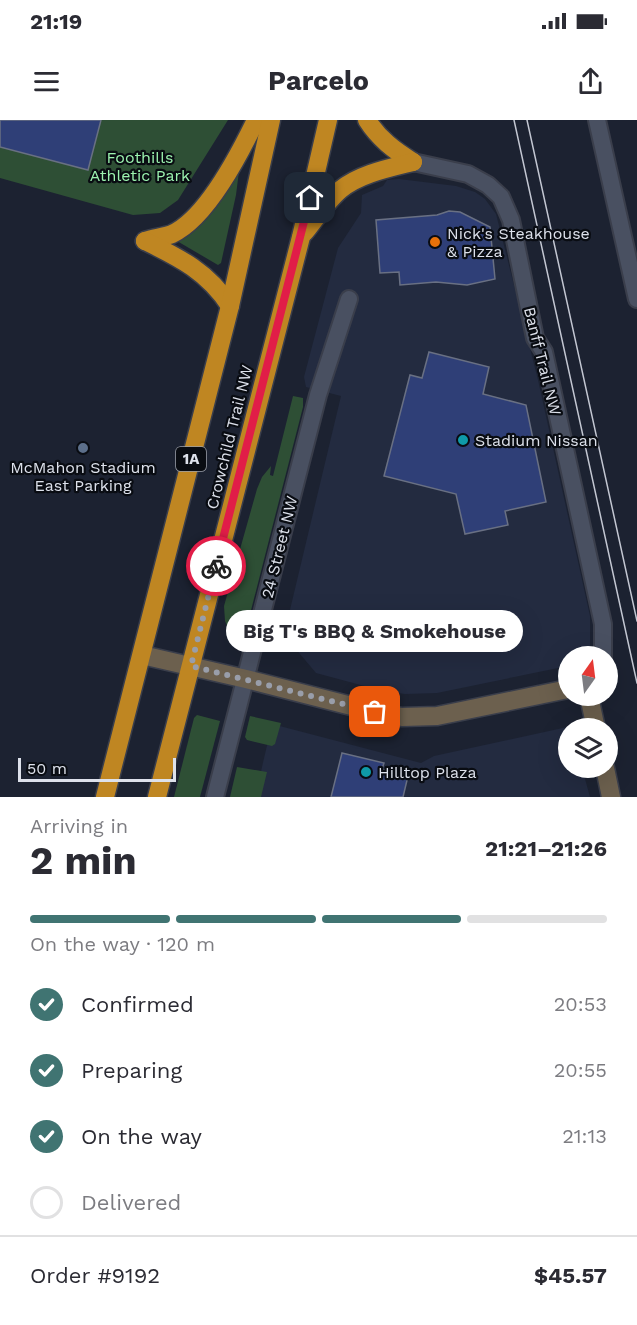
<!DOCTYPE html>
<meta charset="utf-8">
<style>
body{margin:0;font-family:"Work Sans",sans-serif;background:#f7f7f7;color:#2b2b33;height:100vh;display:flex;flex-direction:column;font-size:22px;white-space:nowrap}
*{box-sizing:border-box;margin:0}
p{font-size:20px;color:#7c7c81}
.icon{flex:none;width:33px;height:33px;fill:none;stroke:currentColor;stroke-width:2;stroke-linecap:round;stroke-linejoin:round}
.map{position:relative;height:677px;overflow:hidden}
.panel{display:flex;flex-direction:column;background:#fff;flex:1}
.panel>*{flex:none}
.needle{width:39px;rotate:14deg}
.fabs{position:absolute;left:558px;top:526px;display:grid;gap:12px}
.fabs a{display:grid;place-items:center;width:60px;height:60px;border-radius:50%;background:#fff;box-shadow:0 6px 24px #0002;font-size:30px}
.scale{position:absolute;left:18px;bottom:15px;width:158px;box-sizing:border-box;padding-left:6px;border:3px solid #dde1eb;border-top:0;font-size:16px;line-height:21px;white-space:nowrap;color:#dde1eb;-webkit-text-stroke:4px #090c12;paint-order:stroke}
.pin{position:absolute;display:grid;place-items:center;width:51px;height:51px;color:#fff;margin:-26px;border-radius:12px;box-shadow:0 3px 9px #0006}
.courier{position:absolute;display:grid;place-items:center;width:60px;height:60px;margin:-30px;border:4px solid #e11d48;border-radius:50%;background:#fff;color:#222;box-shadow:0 2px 8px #0007}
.bubble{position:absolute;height:42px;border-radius:21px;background:#fff;box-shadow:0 6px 24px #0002;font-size:20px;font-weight:700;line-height:42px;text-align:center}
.headline em{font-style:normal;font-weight:700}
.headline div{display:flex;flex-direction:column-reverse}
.headline{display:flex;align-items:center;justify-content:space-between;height:102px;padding:0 30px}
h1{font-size:39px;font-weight:700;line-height:45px}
.bar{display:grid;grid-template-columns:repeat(4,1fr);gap:9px 6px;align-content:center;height:72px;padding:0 30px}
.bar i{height:8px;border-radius:4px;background:#e1e1e2}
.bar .current{background:#407472}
.bar p{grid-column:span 4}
.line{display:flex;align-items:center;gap:15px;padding:0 30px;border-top:2px solid #e1e1e2}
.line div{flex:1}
ol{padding:0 30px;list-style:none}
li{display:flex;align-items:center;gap:18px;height:66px}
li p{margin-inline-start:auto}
li .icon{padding:6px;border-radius:50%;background:#407472;color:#fff;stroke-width:4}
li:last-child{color:#7c7c81}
li i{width:33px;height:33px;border:3px solid #e1e1e2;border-radius:50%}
.status{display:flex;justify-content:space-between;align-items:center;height:42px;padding:0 30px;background:#fff;direction:ltr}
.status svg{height:16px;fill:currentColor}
header{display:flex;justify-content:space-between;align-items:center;height:78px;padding:0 30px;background:#fff;font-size:27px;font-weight:700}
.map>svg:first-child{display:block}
.built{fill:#232b40}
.green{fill:#2e4f35}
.building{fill:#2f3f77;stroke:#697083;stroke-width:1.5}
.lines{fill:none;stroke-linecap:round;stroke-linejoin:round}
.street-casing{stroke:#3a3e4b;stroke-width:20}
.secondary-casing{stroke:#3a3e4b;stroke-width:21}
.highway-casing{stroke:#3a3e4b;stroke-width:21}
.street{stroke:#495061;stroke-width:16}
.secondary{stroke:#6c604e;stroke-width:18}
.highway{stroke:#bf8622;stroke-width:18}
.tram{stroke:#c3c7d2;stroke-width:1.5}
.done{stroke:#999eaa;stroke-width:6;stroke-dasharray:0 10.8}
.route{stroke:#e11d48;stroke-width:8}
.food-dot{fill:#e8710a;stroke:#090c12;stroke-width:2}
.culture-dot{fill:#0f9aa8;stroke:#090c12;stroke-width:2}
.service-dot{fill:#5c6f8a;stroke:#090c12;stroke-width:2}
.labels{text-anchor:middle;stroke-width:4.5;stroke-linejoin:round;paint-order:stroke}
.shield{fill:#090c12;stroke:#9da1aa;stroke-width:1.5}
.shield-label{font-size:15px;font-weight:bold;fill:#dde1eb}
.park-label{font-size:16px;fill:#9cf3af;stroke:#090c12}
.poi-label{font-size:16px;fill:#dde1eb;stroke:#090c12;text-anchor:start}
.street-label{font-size:16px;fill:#dde1eb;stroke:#090c12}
</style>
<div class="status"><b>21:19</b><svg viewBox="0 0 49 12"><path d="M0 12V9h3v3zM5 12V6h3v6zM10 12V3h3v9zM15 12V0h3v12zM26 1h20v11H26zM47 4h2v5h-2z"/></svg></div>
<header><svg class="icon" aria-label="menu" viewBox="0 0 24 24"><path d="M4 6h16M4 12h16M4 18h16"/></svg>Parcelo<svg class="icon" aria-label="share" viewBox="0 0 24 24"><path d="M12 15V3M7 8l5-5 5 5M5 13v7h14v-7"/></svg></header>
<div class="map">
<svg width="637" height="677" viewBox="0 0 637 677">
<rect width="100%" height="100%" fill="#1c2231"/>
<g class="built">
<polygon points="399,59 456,66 475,72 485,79 496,94 538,260 590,496 590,531 587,537 568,537 568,546 437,573 405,574 383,571 316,553 284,515 341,276 306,267 304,257 338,128 361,93 362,75 383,66 387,60"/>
<polygon points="272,604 421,643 434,636 572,606 573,609 568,609 568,648 582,648 590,677 255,677"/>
</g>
<g class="green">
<polygon points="0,0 228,0 178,80 160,93 133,95 0,58"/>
<polygon points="239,51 236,75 221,143 218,145 177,121"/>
<path d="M293 276 303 278V287L247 506C245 513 243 524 234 522L225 501 224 486 257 369 262 357 271 346 270 355 273 356Z"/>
<polygon points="197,595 220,601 200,677 174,677 194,598"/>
<polygon points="250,596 281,603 275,624 272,626 247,620 245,617"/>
<polygon points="237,647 267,652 261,677 230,677"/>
</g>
<g class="building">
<polygon points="0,0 101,0 88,50 0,27"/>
<polygon points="449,91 460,92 490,107 495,159 467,165 436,162 400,165 399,152 380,153 376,100 437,95"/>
<polygon points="429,232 489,247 483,274 526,285 546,382 505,391 508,405 465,414 456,374 384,356 410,255 422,258"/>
<polygon points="342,633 384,643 382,649 408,656 403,677 331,677"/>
</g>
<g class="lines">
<defs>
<g id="street">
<polyline points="597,0 637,179"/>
<polyline points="413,42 468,54 488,65 501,77 511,100 535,218 544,232 603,504 603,537"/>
<polyline points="215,677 318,275 349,179"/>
</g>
<g id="secondary">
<polyline points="142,535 246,559 375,592 402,597 437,596 568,569"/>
<polyline points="589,576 596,609"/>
<polyline points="605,648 611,677"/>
</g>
<g id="highway">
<path d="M367 0C379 19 394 30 413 42"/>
<path d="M304 113C315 100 326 82 340 70 359 54 389 48 413 42"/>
<path d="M145 121C153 118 164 117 172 114 207 98 240 33 256 0"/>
<path d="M145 121C180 138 208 152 230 186"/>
<polyline points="105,677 230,186 271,0"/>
<polyline points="157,677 301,117 328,0"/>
</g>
</defs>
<use href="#street" class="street-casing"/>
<use href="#secondary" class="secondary-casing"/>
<use href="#highway" class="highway-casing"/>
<use href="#street" class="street"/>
<use href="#secondary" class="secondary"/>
<use href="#highway" class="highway"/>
<g class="tram">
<polyline points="514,0 637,563"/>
<polyline points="527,0 637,501"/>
</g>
</g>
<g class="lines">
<polyline class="done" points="216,446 191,546 375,592"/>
<polyline class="route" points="216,446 310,78"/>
</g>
<circle class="food-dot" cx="435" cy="122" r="6"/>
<g class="culture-dot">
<circle cx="463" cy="320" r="6"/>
<circle cx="366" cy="652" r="6"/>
</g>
<circle class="service-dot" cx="83" cy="328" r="6"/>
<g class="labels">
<rect class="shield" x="176" y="327" width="30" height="24" rx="4.5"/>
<g class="shield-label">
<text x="191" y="344">1A</text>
</g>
<g class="park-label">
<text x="140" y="43">Foothills<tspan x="140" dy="18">Athletic Park</tspan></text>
</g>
<g class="poi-label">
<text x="447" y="119">Nick's Steakhouse<tspan x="447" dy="18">&amp; Pizza</tspan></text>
<text x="475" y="326">Stadium Nissan</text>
<text x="83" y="353" text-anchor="middle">McMahon Stadium<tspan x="83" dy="18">East Parking</tspan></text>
<text x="378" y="658">Hilltop Plaza</text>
</g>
<g class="street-label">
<text transform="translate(543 241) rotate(76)" y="6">Banff Trail NW</text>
<text transform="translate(229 317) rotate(-76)" y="6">Crowchild Trail NW</text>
<text transform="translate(279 427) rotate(-76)" y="6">24 Street NW</text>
</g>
</g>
</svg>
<div class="fabs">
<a><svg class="needle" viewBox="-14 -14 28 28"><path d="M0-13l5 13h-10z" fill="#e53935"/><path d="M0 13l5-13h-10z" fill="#7c7c81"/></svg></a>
<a><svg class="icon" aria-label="layers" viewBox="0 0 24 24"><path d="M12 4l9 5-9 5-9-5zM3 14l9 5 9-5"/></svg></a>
</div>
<div class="scale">50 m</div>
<div class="pin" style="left:375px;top:592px;background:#ea580c"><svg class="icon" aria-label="bag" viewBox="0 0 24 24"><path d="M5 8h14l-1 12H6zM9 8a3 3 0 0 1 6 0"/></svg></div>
<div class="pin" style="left:310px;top:78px;background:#1f2937"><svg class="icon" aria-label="home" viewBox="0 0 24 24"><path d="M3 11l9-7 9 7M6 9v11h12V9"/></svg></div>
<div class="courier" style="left:216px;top:446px"><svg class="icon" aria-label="bike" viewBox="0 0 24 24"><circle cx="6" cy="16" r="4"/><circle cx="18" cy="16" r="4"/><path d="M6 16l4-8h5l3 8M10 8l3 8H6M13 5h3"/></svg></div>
<div class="bubble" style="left:226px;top:490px;width:297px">Big T's BBQ &amp; Smokehouse</div>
</div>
<section class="panel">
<div class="headline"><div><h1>2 min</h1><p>Arriving in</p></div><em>21:21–21:26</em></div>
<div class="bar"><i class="current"></i><i class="current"></i><i class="current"></i><i></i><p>On the way · 120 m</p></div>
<ol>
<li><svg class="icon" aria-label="check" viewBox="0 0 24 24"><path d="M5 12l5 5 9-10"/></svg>Confirmed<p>20:53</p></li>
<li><svg class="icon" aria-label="check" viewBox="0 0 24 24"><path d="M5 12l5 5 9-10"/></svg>Preparing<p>20:55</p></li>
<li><svg class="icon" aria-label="check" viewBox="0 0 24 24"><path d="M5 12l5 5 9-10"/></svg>On the way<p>21:13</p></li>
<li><i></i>Delivered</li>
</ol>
<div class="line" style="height:78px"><div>Order #9192</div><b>$45.57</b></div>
</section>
